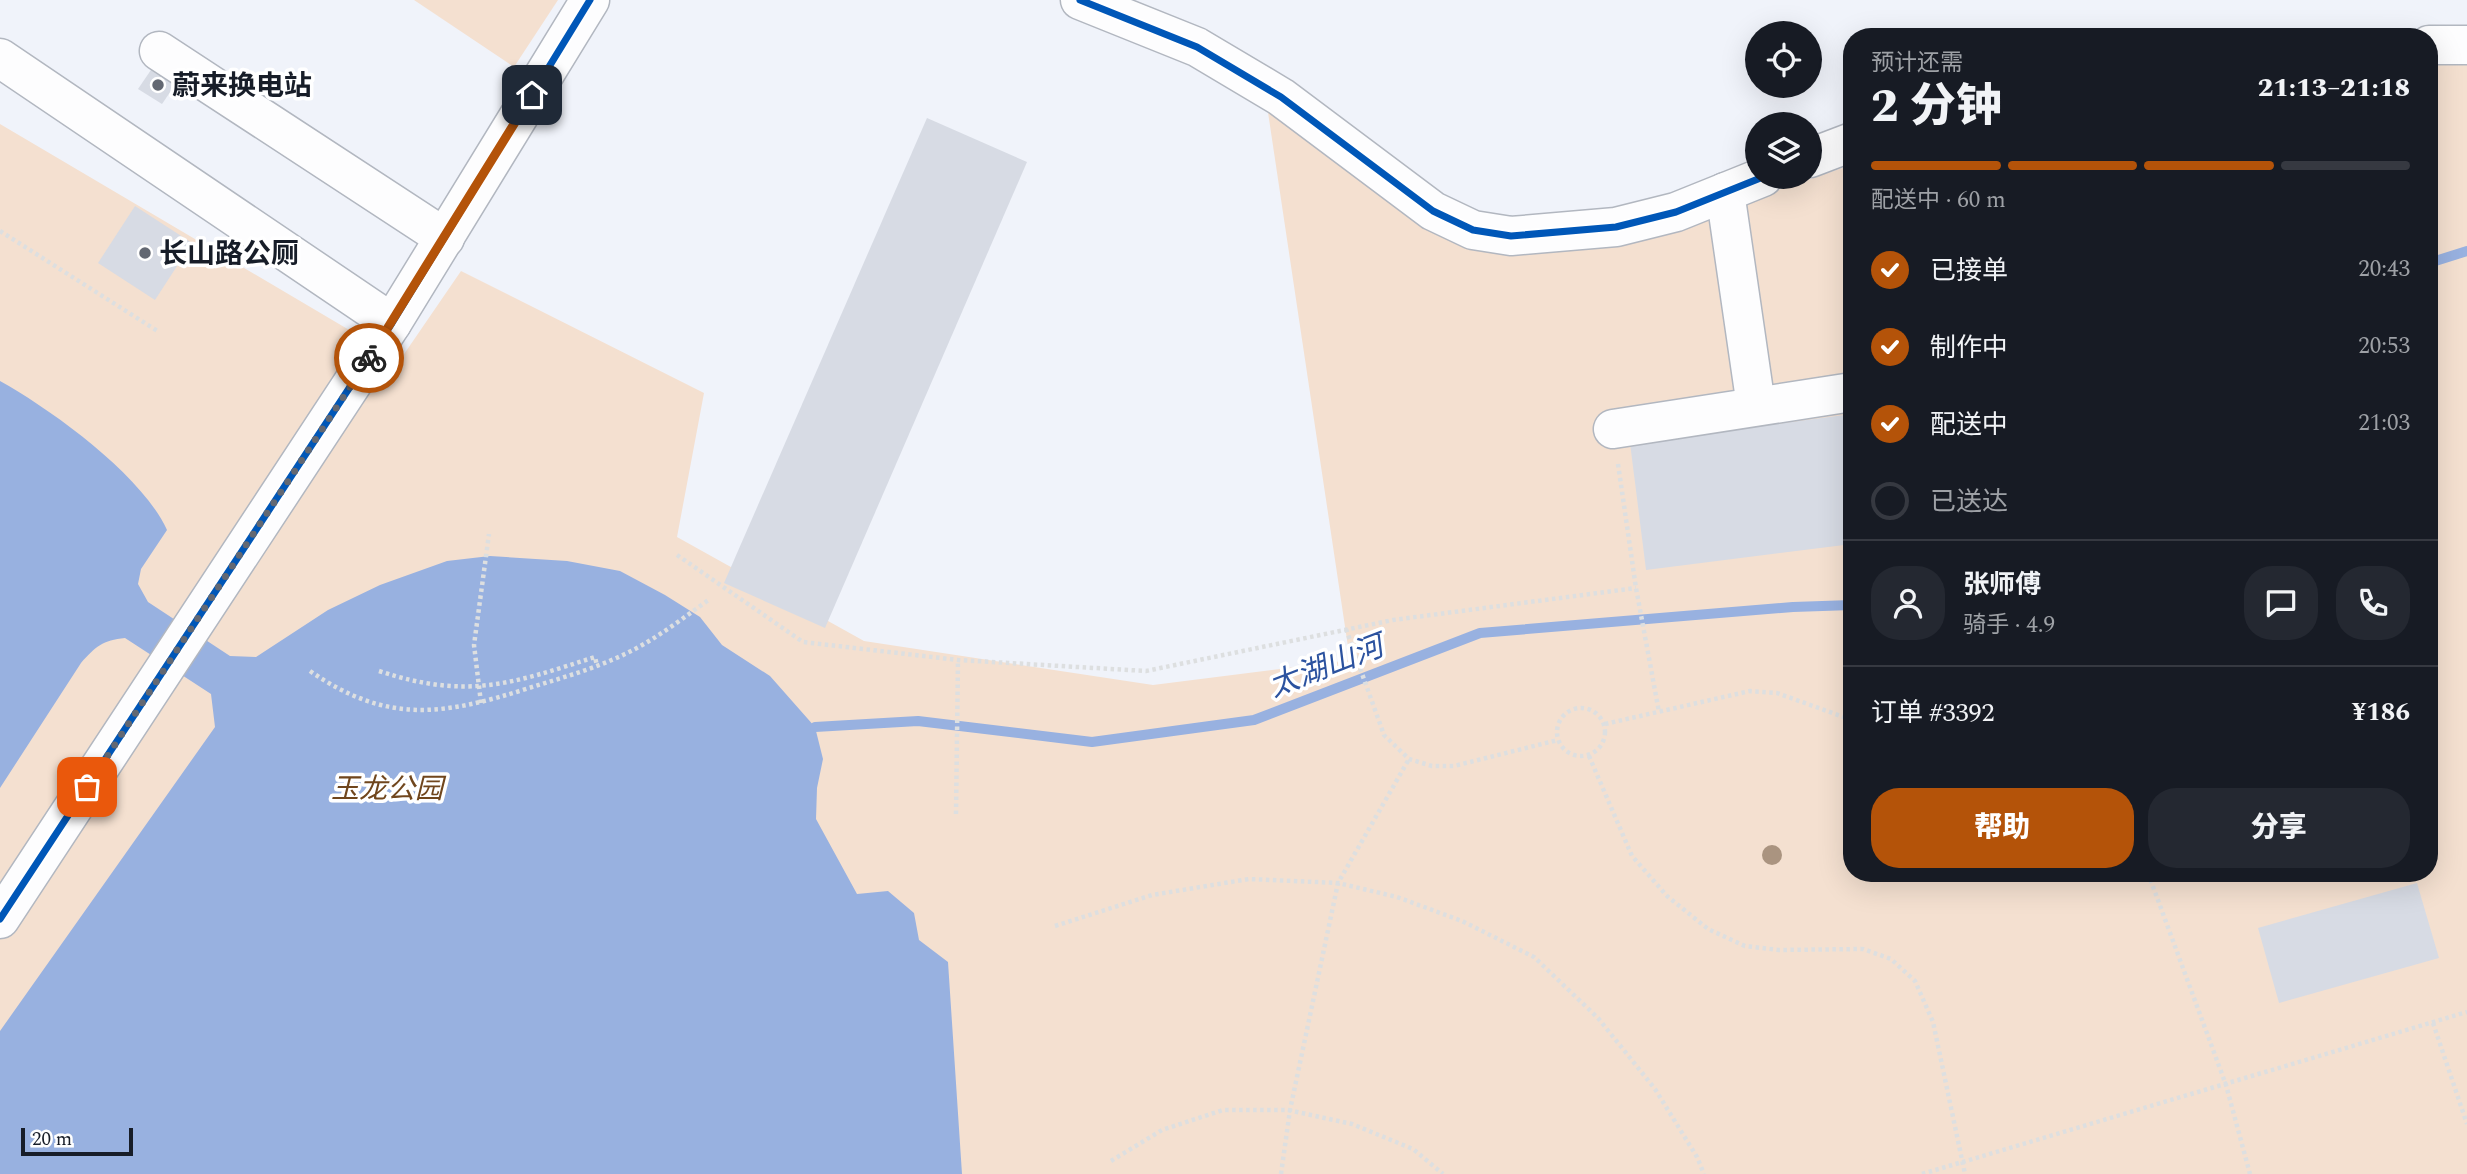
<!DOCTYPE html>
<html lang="zh">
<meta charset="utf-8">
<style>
body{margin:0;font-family:Spectral,"Noto Sans SC",serif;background:#242831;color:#f1f3f6;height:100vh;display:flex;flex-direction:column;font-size:26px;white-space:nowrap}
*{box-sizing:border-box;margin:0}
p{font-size:23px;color:#9ea1a6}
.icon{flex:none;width:38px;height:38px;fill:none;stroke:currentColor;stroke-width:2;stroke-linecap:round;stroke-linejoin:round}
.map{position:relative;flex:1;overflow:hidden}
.side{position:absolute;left:1843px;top:28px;width:595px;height:854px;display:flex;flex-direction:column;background:#171b24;border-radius:28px;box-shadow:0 7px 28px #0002}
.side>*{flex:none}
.buttons{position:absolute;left:1745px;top:21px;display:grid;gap:14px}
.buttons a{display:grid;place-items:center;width:77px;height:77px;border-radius:50%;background:#171b24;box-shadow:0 7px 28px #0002;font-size:35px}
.scale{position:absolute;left:21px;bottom:18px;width:112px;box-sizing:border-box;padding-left:7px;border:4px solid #171d28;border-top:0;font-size:19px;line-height:24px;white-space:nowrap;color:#171d28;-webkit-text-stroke:5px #fff;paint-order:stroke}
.pin{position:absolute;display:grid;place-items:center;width:60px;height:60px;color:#fff;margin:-30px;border-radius:14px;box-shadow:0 4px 10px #0006}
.courier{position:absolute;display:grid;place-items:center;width:70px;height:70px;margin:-35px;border:5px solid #b45309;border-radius:50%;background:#fff;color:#222;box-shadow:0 2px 9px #0007}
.summary em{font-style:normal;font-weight:800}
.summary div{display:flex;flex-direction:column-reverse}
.summary{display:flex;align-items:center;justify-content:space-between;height:119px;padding:0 28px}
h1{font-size:46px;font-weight:800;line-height:52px}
.bar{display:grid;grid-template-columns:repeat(4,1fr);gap:10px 7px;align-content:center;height:84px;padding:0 28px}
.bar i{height:9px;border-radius:5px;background:#363941}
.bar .on{background:#b45309}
.bar p{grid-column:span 4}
.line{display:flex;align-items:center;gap:18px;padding:0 28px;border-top:2px solid #363941}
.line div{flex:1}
.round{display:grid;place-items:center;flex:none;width:74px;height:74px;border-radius:28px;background:#242831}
ol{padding:0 28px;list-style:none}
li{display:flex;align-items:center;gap:21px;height:77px}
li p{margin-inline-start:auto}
li .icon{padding:7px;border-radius:50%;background:#b45309;color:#fff;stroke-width:4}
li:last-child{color:#9ea1a6}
li i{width:38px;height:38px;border:4px solid #363941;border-radius:50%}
.action{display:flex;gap:14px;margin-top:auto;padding:14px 28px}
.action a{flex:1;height:80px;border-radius:28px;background:#b45309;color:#fff;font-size:28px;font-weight:800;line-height:80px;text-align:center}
.action a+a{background:#242831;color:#f1f3f6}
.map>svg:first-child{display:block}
.green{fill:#f4e0d0}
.water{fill:#98b1e0}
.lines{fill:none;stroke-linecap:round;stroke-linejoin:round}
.stream{stroke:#98b1e0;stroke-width:10}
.building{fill:#d7dbe4}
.minor-casing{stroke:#b2b7c0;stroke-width:41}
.path{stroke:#dddfe0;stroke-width:4.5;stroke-dasharray:3.5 3.5;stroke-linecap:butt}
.minor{stroke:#fdfdfe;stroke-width:38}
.cycleway-casing{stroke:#fff;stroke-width:11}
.cycleway{stroke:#0057b8;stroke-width:7}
.tree{fill:#aa9480}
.done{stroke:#636872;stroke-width:7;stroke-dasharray:0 12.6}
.route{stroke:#b45309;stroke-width:9}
.poi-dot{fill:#636872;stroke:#fff;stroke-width:2.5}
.labels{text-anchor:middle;stroke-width:7;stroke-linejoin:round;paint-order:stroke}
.poi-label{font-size:28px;font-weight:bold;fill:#171d28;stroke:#fff;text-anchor:start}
.park-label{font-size:28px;font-style:italic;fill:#70461d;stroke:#fff}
.water-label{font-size:30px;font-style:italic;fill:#2b529f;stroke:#fff}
</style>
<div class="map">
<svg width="2467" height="1174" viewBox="0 0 2467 1174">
<rect width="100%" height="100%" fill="#f0f3fa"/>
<g class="green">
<polygon points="414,0 558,0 514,67"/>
<polygon points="2467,58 2467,1174 0,1174 0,124 400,360 461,271 704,393 677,537 864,641 1153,685 1350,660 1266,99 1430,222 1632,240 1851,165 1852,873 2429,873 2429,65"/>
</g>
<path class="water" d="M0 381C52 410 142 475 167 530L141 569 138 584 148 602 230 656 256 657 328 610 380 585 447 561 490 556 567 561 620 571 665 595 700 617 722 645 770 676 815 727 823 759 817 788 816 819 857 894 888 891 914 913 919 940 948 962 962 1174H0V1031L215 727 211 694 125 638C103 640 95 647 81 663L0 788Z"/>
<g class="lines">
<g class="stream">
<polyline points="2429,263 2467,251"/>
<polyline points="815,727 918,721 1092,742 1254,720 1480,633 1793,607 1852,605"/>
</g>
</g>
<g class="building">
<polygon points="153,67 177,82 162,104 138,89"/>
<polygon points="927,118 1027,162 825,628 724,583"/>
<polygon points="135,206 192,243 155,300 98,263"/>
<polygon points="1852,414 1852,544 1646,570 1630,443"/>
<polygon points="2417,883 2439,958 2279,1003 2258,928"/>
</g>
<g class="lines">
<defs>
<g id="minor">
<polyline points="1080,0 1197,47 1281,97 1433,211 1473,230 1511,236 1616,227 1676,212 1763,177"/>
<polyline points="2429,45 2467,45"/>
<polyline points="159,51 445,238"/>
<polyline points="0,58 392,323"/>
<polyline points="1810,158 1852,142"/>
<polyline points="1725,192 1756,406"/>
<polyline points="1613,429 1852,392"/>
<polyline points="0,919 392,323 590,0"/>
</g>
</defs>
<use href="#minor" class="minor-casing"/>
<g class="path">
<polyline points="0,231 159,332"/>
<polyline points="1618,464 1636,588 1659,712"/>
<polyline points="677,555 803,642 958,660 1146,671 1393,620 1636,588"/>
<polyline points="1346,629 1384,735 1409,759 1432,766 1454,766 1558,740"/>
<path d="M310 671C388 725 444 715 529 688 561 678 594 669 625 654 655 640 683 618 710 599"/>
<path d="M379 671C467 700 511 684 595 657L597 666"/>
<polyline points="481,703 474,645 489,534"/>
<circle cx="1581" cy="732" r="24"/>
<polyline points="1605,724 1750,691 1777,693 1852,720"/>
<polyline points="1589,756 1632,856 1667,896 1708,929 1745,946 1779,950 1863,949 1891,959 1915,981 1933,1022 1965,1174"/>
<polyline points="956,814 958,660"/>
<polyline points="2148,873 2226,1085 2250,1174"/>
<polyline points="1055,926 1152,895 1249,879 1338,883 1397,897 1462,921 1534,957 1598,1018 1655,1089 1697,1157 1704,1174"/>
<polyline points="2433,1023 2467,1124"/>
<polyline points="1111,1161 1162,1130 1223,1110 1288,1110 1352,1124 1413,1149 1443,1174"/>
<polyline points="1281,1174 1290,1110 1338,883 1409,759"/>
<polyline points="1922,1174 2467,1012"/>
</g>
<use href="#minor" class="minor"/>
<defs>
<g id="cycleway">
<polyline points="1080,0 1197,47 1281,97 1433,211 1473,230 1511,236 1616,227 1676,212 1763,177"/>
<polyline points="0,919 392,323 590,0"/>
</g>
</defs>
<use href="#cycleway" class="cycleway-casing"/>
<use href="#cycleway" class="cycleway"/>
</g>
<circle class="tree" cx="1772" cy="855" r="10"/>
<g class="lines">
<polyline class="done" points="87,787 369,358"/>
<polyline class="route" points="369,358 532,95"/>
</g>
<g class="poi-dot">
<circle cx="158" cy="85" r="7"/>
<circle cx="145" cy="253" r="7"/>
</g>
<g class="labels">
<g class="poi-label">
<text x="172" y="95">蔚来换电站</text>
<text x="159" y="263">长山路公厕</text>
</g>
<g class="park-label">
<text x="387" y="798">玉龙公园</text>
</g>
<g class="water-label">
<text transform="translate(1326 666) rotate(-21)" y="10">太湖山河</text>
</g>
</g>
</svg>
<div class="buttons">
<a><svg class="icon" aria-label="locate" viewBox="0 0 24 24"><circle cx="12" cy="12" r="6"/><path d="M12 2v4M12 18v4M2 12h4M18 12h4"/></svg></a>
<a><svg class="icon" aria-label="layers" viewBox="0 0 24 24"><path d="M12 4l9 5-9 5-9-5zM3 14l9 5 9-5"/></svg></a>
</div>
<div class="scale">20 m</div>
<div class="pin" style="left:87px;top:787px;background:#ea580c"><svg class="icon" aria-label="bag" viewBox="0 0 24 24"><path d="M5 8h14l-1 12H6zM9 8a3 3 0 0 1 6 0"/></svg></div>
<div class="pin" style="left:532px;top:95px;background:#1f2937"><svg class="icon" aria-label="home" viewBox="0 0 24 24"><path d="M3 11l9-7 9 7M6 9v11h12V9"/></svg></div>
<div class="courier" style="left:369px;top:358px"><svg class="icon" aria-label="bike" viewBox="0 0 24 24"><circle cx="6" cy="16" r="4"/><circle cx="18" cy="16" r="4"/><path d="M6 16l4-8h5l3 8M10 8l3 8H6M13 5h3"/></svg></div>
<section class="side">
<div class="summary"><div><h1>2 分钟</h1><p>预计还需</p></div><em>21:13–21:18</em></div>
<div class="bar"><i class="on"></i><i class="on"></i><i class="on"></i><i></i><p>配送中 · 60 m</p></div>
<ol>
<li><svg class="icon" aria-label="check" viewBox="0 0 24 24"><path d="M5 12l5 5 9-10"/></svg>已接单<p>20:43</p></li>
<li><svg class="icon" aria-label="check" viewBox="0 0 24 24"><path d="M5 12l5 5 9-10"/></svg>制作中<p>20:53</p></li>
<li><svg class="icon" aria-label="check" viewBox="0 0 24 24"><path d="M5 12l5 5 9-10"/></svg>配送中<p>21:03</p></li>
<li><i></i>已送达</li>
</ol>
<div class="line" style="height:126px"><a class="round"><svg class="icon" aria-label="person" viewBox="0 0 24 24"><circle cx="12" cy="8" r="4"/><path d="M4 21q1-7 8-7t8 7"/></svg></a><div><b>张师傅</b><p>骑手 · 4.9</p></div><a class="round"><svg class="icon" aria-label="chat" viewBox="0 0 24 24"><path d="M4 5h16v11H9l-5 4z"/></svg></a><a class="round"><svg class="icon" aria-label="phone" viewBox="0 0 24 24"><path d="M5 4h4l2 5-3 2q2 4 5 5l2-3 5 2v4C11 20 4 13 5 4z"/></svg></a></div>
<div class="line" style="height:91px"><div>订单 #3392</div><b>¥186</b></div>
<div class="action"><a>帮助</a><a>分享</a></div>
</section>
</div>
